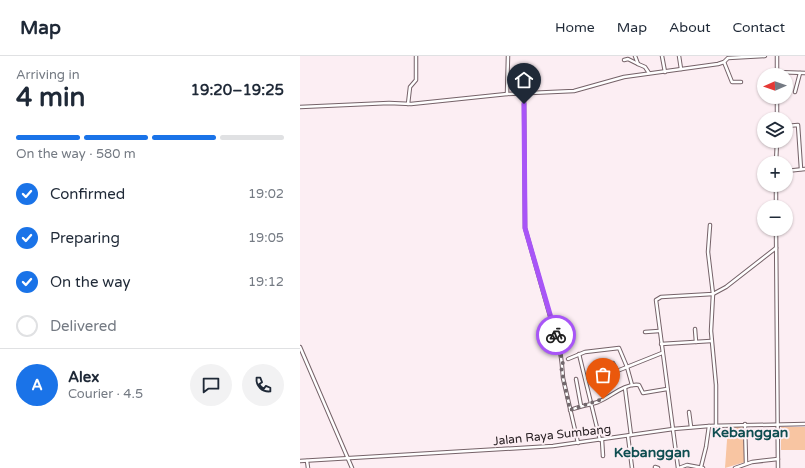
<!DOCTYPE html>
<meta charset="utf-8">
<style>
body{margin:0;font-family:"Varela Round",sans-serif;background:#f2f2f3;color:#1f2937;height:100vh;display:flex;flex-direction:column;font-size:15px;white-space:nowrap}
*{box-sizing:border-box;margin:0}
p{font-size:13px;color:#747a83}
.icon{flex:none;width:22px;height:22px;fill:none;stroke:currentColor;stroke-width:2;stroke-linecap:round;stroke-linejoin:round}
.map{position:relative;flex:1;overflow:hidden}
.drawer{display:flex;flex-direction:column;background:#fff;width:300px}
.drawer>*{flex:none}
.needle{width:26px;rotate:268deg}
.fabs{position:absolute;left:457px;top:12px;display:grid;gap:8px}
.fabs a{display:grid;place-items:center;width:36px;height:36px;border-radius:50%;background:#fff;box-shadow:0 1px 3px #0004;font-size:20px}
.pin{position:absolute;display:grid;place-items:center;width:34px;height:34px;color:#fff;margin:-41px -17px;border-radius:50% 50% 50% 0;rotate:-45deg;box-shadow:0 0 4px #0007}
.pin .icon{rotate:45deg}
.courier{position:absolute;display:grid;place-items:center;width:40px;height:40px;margin:-20px;border:3px solid #a855f7;border-radius:50%;background:#fff;color:#222;box-shadow:0 1px 5px #0007}
.head em{font-style:normal;font-weight:800}
.head div{display:flex;flex-direction:column-reverse}
.head{display:flex;align-items:center;justify-content:space-between;height:68px;padding:0 16px}
h1{font-size:26px;font-weight:800;line-height:30px}
.bar{display:grid;grid-template-columns:repeat(4,1fr);gap:6px 4px;align-content:center;height:48px;padding:0 16px}
.bar i{height:5px;border-radius:3px;background:#e0e1e3}
.bar .on{background:#1a73e8}
.bar p{grid-column:span 4}
.line{display:flex;align-items:center;gap:10px;padding:0 16px;border-top:1px solid #e0e1e3}
.line div{flex:1}
.round{display:grid;place-items:center;flex:none;width:42px;height:42px;border-radius:21px;background:#f2f2f3}
ol{padding:0 16px;list-style:none}
li{display:flex;align-items:center;gap:12px;height:44px}
li p{margin-inline-start:auto}
li .icon{padding:4px;border-radius:50%;background:#1a73e8;color:#fff;stroke-width:4}
li:last-child{color:#747a83}
li i{width:22px;height:22px;border:2px solid #e0e1e3;border-radius:50%}
header{display:flex;align-items:center;gap:24px;box-sizing:border-box;height:56px;padding:0 20px;background:#fff;border-bottom:1px solid #e0e1e3}
header strong{font-size:19px}
nav{display:flex;gap:22px;margin-inline-start:auto;font-size:14px}
main{display:flex;flex:1;min-height:0}
.map>svg:first-child{display:block}
.green{fill:#f8c5a2}
.lines{fill:none;stroke-linecap:round;stroke-linejoin:round}
.minor-casing{stroke:#756268;stroke-width:4.5}
.minor{stroke:#fff;stroke-width:2.5}
.done{stroke:#72686c;stroke-width:4;stroke-dasharray:0 7.2}
.route{stroke:#a855f7;stroke-width:5}
.labels{text-anchor:middle;stroke-width:4;stroke-linejoin:round;paint-order:stroke}
.street-label{font-size:12px;fill:#282023;stroke:#fceef3}
.quarter-label{font-size:14px;font-weight:bold;fill:#0e4d50;stroke:#fceef3}
</style>
<header>
<strong>Map</strong>
<nav><a>Home</a><a>Map</a><a>About</a><a>Contact</a></nav>
</header>
<main>
<section class="drawer">
<div class="head"><div><h1>4 min</h1><p>Arriving in</p></div><em>19:20–19:25</em></div>
<div class="bar"><i class="on"></i><i class="on"></i><i class="on"></i><i></i><p>On the way · 580 m</p></div>
<ol>
<li><svg class="icon" aria-label="check" viewBox="0 0 24 24"><path d="M5 12l5 5 9-10"/></svg>Confirmed<p>19:02</p></li>
<li><svg class="icon" aria-label="check" viewBox="0 0 24 24"><path d="M5 12l5 5 9-10"/></svg>Preparing<p>19:05</p></li>
<li><svg class="icon" aria-label="check" viewBox="0 0 24 24"><path d="M5 12l5 5 9-10"/></svg>On the way<p>19:12</p></li>
<li><i></i>Delivered</li>
</ol>
<div class="line" style="height:72px"><b class="round" style="background:#1a73e8;color:#fff">A</b><div><b>Alex</b><p>Courier · 4.5</p></div><a class="round"><svg class="icon" aria-label="chat" viewBox="0 0 24 24"><path d="M4 5h16v11H9l-5 4z"/></svg></a><a class="round"><svg class="icon" aria-label="phone" viewBox="0 0 24 24"><path d="M5 4h4l2 5-3 2q2 4 5 5l2-3 5 2v4C11 20 4 13 5 4z"/></svg></a></div>
</section>
<div class="map">
<svg width="505" height="412" viewBox="0 0 505 412">
<rect width="100%" height="100%" fill="#fceef3"/>
<g class="green">
<polygon points="428,370 444,370 445,406 425,412"/>
<rect x="481" y="371" width="24" height="23"/>
</g>
<g class="lines">
<defs>
<g id="minor">
<polyline points="335,0 338,8 345,11 349,17"/>
<polyline points="362,0 365,16"/>
<polyline points="379,0 381,13"/>
<polyline points="477,0 477,19"/>
<polyline points="324,4 328,3 338,8"/>
<polyline points="424,6 432,26 441,26"/>
<polyline points="477,16 505,17"/>
<polyline points="495,36 500,17"/>
<polyline points="207,38 208,0"/>
<path d="M224 38 225 172 259 292C262 302 262 311 263 322L278 387"/>
<polyline points="108,48 110,31 116,24 116,0"/>
<polyline points="0,51 89,47 111,48 207,38 274,35 324,21 418,8 424,6 428,2 465,0"/>
<polyline points="477,63 477,41"/>
<polyline points="486,70 498,69 501,113"/>
<polyline points="476,107 477,85"/>
<polyline points="486,115 505,113"/>
<polyline points="476,151 476,129"/>
<polyline points="410,169 408,196 413,238 411,275 416,329 416,369"/>
<polyline points="476,173 478,412"/>
<polyline points="395,273 396,286"/>
<polyline points="345,276 359,275"/>
<polyline points="361,288 411,285"/>
<polyline points="0,291 52,412"/>
<polyline points="279,298 300,384"/>
<polyline points="268,303 285,296 319,292 327,311 332,329"/>
<polyline points="313,307 317,315 362,297"/>
<polyline points="276,323 281,350"/>
<polyline points="325,332 331,379"/>
<path d="M270 354C279 351 288 349 298 346 311 341 324 327 339 329L343 337 367 333"/>
<polyline points="389,356 391,371"/>
<polyline points="445,368 446,407"/>
<polyline points="328,380 332,412"/>
<polyline points="302,384 303,400"/>
<polyline points="0,405 253,390 373,373 409,370 505,368"/>
<polyline points="7,405 8,412"/>
<polyline points="355,411 358,412"/>
<polyline points="401,411 406,391 409,370"/>
<polyline points="378,412 356,244 361,241 413,238 426,231 476,192"/>
<polyline points="379,412 387,409 403,412"/>
<polyline points="435,412 452,406 478,403"/>
</g>
</defs>
<use href="#minor" class="minor-casing"/>
<use href="#minor" class="minor"/>
</g>
<g class="lines">
<polyline class="done" points="256,279 263,308 261,311 270,354 303,343"/>
<polyline class="route" points="224,48 225,172 256,279"/>
</g>
<g class="labels">
<g class="street-label">
<text transform="translate(252 379) rotate(-6)" y="4">Jalan Raya Sumbang</text>
</g>
<g class="quarter-label">
<text x="450" y="381">Kebanggan</text>
<text x="352" y="401">Kebanggan</text>
</g>
</g>
</svg>
<div class="fabs">
<a><svg class="needle" viewBox="-14 -14 28 28"><path d="M0-13l5 13h-10z" fill="#e53935"/><path d="M0 13l5-13h-10z" fill="#747a83"/></svg></a>
<a><svg class="icon" aria-label="layers" viewBox="0 0 24 24"><path d="M12 4l9 5-9 5-9-5zM3 14l9 5 9-5"/></svg></a>
<a>+</a>
<a>−</a>
</div>
<div class="pin" style="left:303px;top:343px;background:#ea580c"><svg class="icon" aria-label="bag" viewBox="0 0 24 24"><path d="M5 8h14l-1 12H6zM9 8a3 3 0 0 1 6 0"/></svg></div>
<div class="pin" style="left:224px;top:48px;background:#1f2937"><svg class="icon" aria-label="home" viewBox="0 0 24 24"><path d="M3 11l9-7 9 7M6 9v11h12V9"/></svg></div>
<div class="courier" style="left:256px;top:279px"><svg class="icon" aria-label="bike" viewBox="0 0 24 24"><circle cx="6" cy="16" r="4"/><circle cx="18" cy="16" r="4"/><path d="M6 16l4-8h5l3 8M10 8l3 8H6M13 5h3"/></svg></div>
</div>
</main>
